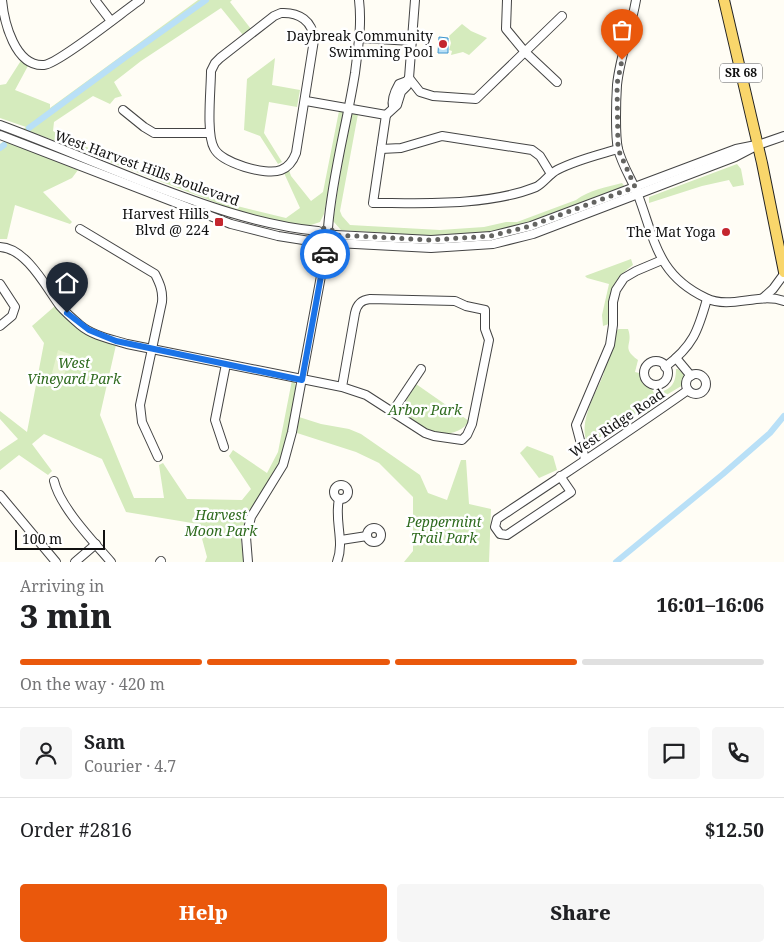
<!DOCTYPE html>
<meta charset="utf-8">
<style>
body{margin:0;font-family:"Noto Serif",serif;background:#f6f6f6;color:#202124;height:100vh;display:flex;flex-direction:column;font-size:19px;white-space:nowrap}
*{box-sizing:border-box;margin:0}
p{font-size:16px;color:#757577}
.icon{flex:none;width:28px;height:28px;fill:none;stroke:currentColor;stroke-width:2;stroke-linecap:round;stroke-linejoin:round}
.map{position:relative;height:562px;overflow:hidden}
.panel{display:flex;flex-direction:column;background:#fff;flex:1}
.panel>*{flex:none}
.scale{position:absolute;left:15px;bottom:12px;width:90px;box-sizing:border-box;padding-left:5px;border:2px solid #111;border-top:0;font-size:14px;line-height:18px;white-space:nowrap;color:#111;-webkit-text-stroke:4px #fff;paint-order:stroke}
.pin{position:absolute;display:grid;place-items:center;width:42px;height:42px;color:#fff;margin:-51px -21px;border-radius:50% 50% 50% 0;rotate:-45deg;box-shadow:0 0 5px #0007}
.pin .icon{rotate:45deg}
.courier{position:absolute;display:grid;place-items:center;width:50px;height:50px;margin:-25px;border:4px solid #1a73e8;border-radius:50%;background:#fff;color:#222;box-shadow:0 1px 6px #0007}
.head em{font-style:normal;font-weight:800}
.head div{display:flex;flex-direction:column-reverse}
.head{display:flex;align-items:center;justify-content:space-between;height:85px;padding:0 20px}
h1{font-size:32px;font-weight:800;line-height:38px}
.bar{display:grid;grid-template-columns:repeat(4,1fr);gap:8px 5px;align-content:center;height:60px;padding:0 20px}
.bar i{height:6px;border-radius:4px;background:#e0e0e0}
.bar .selected{background:#ea580c}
.bar p{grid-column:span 4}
.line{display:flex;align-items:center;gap:12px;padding:0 20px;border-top:1px solid #e0e0e0}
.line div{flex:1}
.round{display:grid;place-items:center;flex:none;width:52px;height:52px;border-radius:5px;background:#f6f6f6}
.button{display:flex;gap:10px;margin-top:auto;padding:10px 20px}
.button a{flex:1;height:58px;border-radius:5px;background:#ea580c;color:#fff;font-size:20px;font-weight:800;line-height:58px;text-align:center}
.button a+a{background:#f6f6f6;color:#202124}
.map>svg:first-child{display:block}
.green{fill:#d5ebbd}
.pitch{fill:#e6f2cf}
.water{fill:#b9e0f7;stroke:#3f96cf}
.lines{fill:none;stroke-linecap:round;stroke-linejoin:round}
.canal{stroke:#b9e0f7;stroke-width:6}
.minor-casing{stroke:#444;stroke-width:10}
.major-casing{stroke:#222;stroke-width:12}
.minor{stroke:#fff;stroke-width:8}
.major{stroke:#f9d66b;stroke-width:10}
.done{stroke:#646461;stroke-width:5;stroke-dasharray:0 9}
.route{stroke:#1a73e8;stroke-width:6}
.poi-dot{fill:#c4262e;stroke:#fff;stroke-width:2}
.labels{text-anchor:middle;stroke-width:5;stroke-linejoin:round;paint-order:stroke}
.shield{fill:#fff;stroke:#585858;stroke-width:1}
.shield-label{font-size:12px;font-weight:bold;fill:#111}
.poi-label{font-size:14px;fill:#111;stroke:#fff;text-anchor:end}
.street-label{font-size:14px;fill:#111;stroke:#fff}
.park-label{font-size:14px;font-style:italic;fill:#2f6b1f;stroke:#fff}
</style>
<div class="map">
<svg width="784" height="562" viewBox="0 0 784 562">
<rect width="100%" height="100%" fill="#fffdf5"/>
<g class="green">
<polygon points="198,0 232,0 230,2 251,29 243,35 221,8 141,61 114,82 122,96 115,98 110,104 93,96 54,122 53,131 112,159 153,175 157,173 199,189 201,193 241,207 286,218 300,208 284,173 289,170 291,176 311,201 323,192 339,111 344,111 324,214 320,222 308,226 280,221 235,210 37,134 20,147 78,170 72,178 43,192 72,222 70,224 15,205 7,239 0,239 0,144 26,127 0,118 0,85 6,84 22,59 29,64 15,90 50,104 50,108"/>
<polygon points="462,24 471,31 487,38 469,55 463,52 451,55 452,51 449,50 451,43 449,36"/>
<polygon points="275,58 272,85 300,90 297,107 269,102 264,133 282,162 278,164 260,136 244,130 247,79"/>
<path d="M353 114H358L340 211 342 216 350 225 440 230 484 227 506 222H517L576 200C589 190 607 187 622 183L625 187 524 225 491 233 443 237 341 230 333 221 349 116Z"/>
<polygon points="737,164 741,169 744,185 733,187 729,180 702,186 649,203 649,197"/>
<path d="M631 259 633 265C608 283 609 295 609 324L603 326 602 315 609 284 587 278 585 276Z"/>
<path d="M55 306C72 326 90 338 116 345L100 415 134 498H164L159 465 163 463 187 499 242 500 251 489 229 456 233 450 267 473 278 452 292 380 294 381 296 386 285 449 272 477 246 516 241 541 244 562H205L207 557 198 524 126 512 102 459 44 434 32 444 52 471 48 475 19 455 0 470V451L18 439 0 419V411L27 432 44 343 32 326Z"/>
<path d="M619 329H628C634 345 620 347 638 360L635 372 643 374 654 393C670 391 676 385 676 369H678L684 374 683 385 648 406 652 412 649 414 644 409 588 445C577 422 596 394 604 373L603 371 617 330Z"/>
<path d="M416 384 469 421C462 434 440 437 427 430 418 426 409 418 401 413V409Z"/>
<polygon points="299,417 321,424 349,429 361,434 420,475 428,493 447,500 461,460 466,460 469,504 491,509 489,562 404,562 413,551 413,497 379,463 356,452 297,433"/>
<polygon points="527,446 553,456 557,470 539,478 520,453"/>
</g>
<polygon class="pitch" points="58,350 70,354 64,376 52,373"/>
<polygon class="water" points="439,37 448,38 448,53 438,53"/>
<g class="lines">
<g class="canal">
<polyline points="29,128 127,56 206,0"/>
<polyline points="0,148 4,145"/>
<polyline points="616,562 723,474 770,433 784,416"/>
</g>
<defs>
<g id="minor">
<path d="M2 0C4 22 15 67 44 65 58 64 124 11 140 0"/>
<polyline points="95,0 111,21"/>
<polyline points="507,0 506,29 525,52 557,82"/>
<path d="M636 0C631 29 620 56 617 85 616 100 615 136 618 149 622 165 632 180 638 195 655 240 657 275 706 298 731 310 758 292 784 301"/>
<path d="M281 13C299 12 313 21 314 40L296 153C293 161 289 167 281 170 266 176 221 163 214 148 206 134 211 89 211 71L215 63 220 58 274 16Z"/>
<polyline points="360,38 412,41"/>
<polyline points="409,78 420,92 433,96 476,99 562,16"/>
<polyline points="407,81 409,78 415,0"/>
<polyline points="306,101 386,115"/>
<polyline points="123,110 144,127 154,133 210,133"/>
<path d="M386 115 373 203C423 203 489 206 536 187 544 183 549 174 557 170 576 160 598 155 618 149"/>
<path d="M386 115 397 105 401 92 407 86V81L399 84C395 91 391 99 393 107"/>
<path d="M0 125C49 143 97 164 146 183 201 204 258 225 318 231"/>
<polyline points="0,135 231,224 278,236 316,242"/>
<polyline points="381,149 401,148 442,136 532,150 540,156 551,174"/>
<path d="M328 228C332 176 347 124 355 73 358 48 362 25 359 0"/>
<path d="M80 229 155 274C160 284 163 291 162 302L140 405 142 422 158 457"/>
<polyline points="336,235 431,240 491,236 531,226 736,149 756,145"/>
<polyline points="336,243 431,248 493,244 533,234 735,157 758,145 784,136"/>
<path d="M0 247C26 248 46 287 60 306 66 313 73 319 80 325 93 336 111 339 127 344L342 387 366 395 425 433 434 436 462 440 467 435 472 424 489 340 485 329V310L466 306 455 301 370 299C361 300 357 304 355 313L342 387"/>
<polyline points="0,284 15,307 12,316 0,326"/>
<polyline points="763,298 773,289 784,274"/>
<polyline points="676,358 691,376"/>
<circle cx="656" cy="373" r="12"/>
<path d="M665 367C693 346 698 331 707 299"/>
<circle cx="696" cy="384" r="10"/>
<polyline points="393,411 421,369"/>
<polyline points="224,447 215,420 226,364"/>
<polyline points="585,459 576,425 610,345 613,325 613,302 616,290 624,278 636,271 662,260"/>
<path d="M560 476 571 492 507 535 500 534 495 527 497 519C561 476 626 434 688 390"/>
<path d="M54 481C60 507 93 541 111 562"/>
<circle cx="341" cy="492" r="7"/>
<polyline points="0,495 56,562"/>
<circle cx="374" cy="535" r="7"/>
<polyline points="341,540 367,536"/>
<polyline points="75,562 96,544"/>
<polyline points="160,562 161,561"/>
<polyline points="248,562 246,537 251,517 283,465 292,432 326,249"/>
<path d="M337 562C345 541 334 521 339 499"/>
</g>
<polyline id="major" points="724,0 762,163 784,272"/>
</defs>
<use href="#minor" class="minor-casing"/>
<use href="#major" class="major-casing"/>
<use href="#minor" class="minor"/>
<use href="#major" class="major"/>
</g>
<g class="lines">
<path class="done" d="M325 254 326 249 318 246 315 238C317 230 323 226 331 229L336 235 431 240 491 236 530 226 635 187 618 149 617 84 622 60"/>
<polyline class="route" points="67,313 89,330 116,341 302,380 325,254"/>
</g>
<g class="poi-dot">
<circle cx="443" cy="44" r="5"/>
<rect x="214" y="217" width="10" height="10" rx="2.5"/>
<circle cx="726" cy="232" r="5"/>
</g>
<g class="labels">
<rect class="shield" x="720" y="63.5" width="42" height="19" rx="4"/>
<g class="shield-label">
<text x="741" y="77">SR 68</text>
</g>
<g class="poi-label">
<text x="433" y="41">Daybreak Community<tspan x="433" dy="16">Swimming Pool</tspan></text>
<text x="209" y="219">Harvest Hills<tspan x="209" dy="16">Blvd @ 224</tspan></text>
<text x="716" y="237">The Mat Yoga</text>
</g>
<g class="street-label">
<text transform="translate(147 168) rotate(20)" y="5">West Harvest Hills Boulevard</text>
<text transform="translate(617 423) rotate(-34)" y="5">West Ridge Road</text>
</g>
<g class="park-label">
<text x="74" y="368">West<tspan x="74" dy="16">Vineyard Park</tspan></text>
<text x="425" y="415">Arbor Park</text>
<text x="221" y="520">Harvest<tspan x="221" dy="16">Moon Park</tspan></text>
<text x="444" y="527">Peppermint<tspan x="444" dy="16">Trail Park</tspan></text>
</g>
</g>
</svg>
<div class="scale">100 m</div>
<div class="pin" style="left:622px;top:60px;background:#ea580c"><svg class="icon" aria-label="bag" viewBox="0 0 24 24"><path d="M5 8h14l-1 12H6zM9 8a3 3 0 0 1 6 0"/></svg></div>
<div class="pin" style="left:67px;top:313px;background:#1f2937"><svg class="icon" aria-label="home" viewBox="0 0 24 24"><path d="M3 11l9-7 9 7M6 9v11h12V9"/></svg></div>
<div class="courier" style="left:325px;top:254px"><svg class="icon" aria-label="car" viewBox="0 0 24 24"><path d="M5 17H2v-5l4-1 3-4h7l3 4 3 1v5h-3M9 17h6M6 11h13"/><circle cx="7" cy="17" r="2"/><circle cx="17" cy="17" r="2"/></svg></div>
</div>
<section class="panel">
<div class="head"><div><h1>3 min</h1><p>Arriving in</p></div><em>16:01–16:06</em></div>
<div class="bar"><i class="selected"></i><i class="selected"></i><i class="selected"></i><i></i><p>On the way · 420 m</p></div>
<div class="line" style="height:90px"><a class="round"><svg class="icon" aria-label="person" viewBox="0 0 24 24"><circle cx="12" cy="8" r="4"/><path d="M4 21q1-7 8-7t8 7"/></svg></a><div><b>Sam</b><p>Courier · 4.7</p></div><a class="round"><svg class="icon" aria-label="chat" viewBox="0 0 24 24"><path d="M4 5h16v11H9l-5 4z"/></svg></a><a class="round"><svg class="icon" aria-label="phone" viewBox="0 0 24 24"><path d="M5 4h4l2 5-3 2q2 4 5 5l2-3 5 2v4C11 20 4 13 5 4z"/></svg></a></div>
<div class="line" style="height:65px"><div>Order #2816</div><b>$12.50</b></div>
<div class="button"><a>Help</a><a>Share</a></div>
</section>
